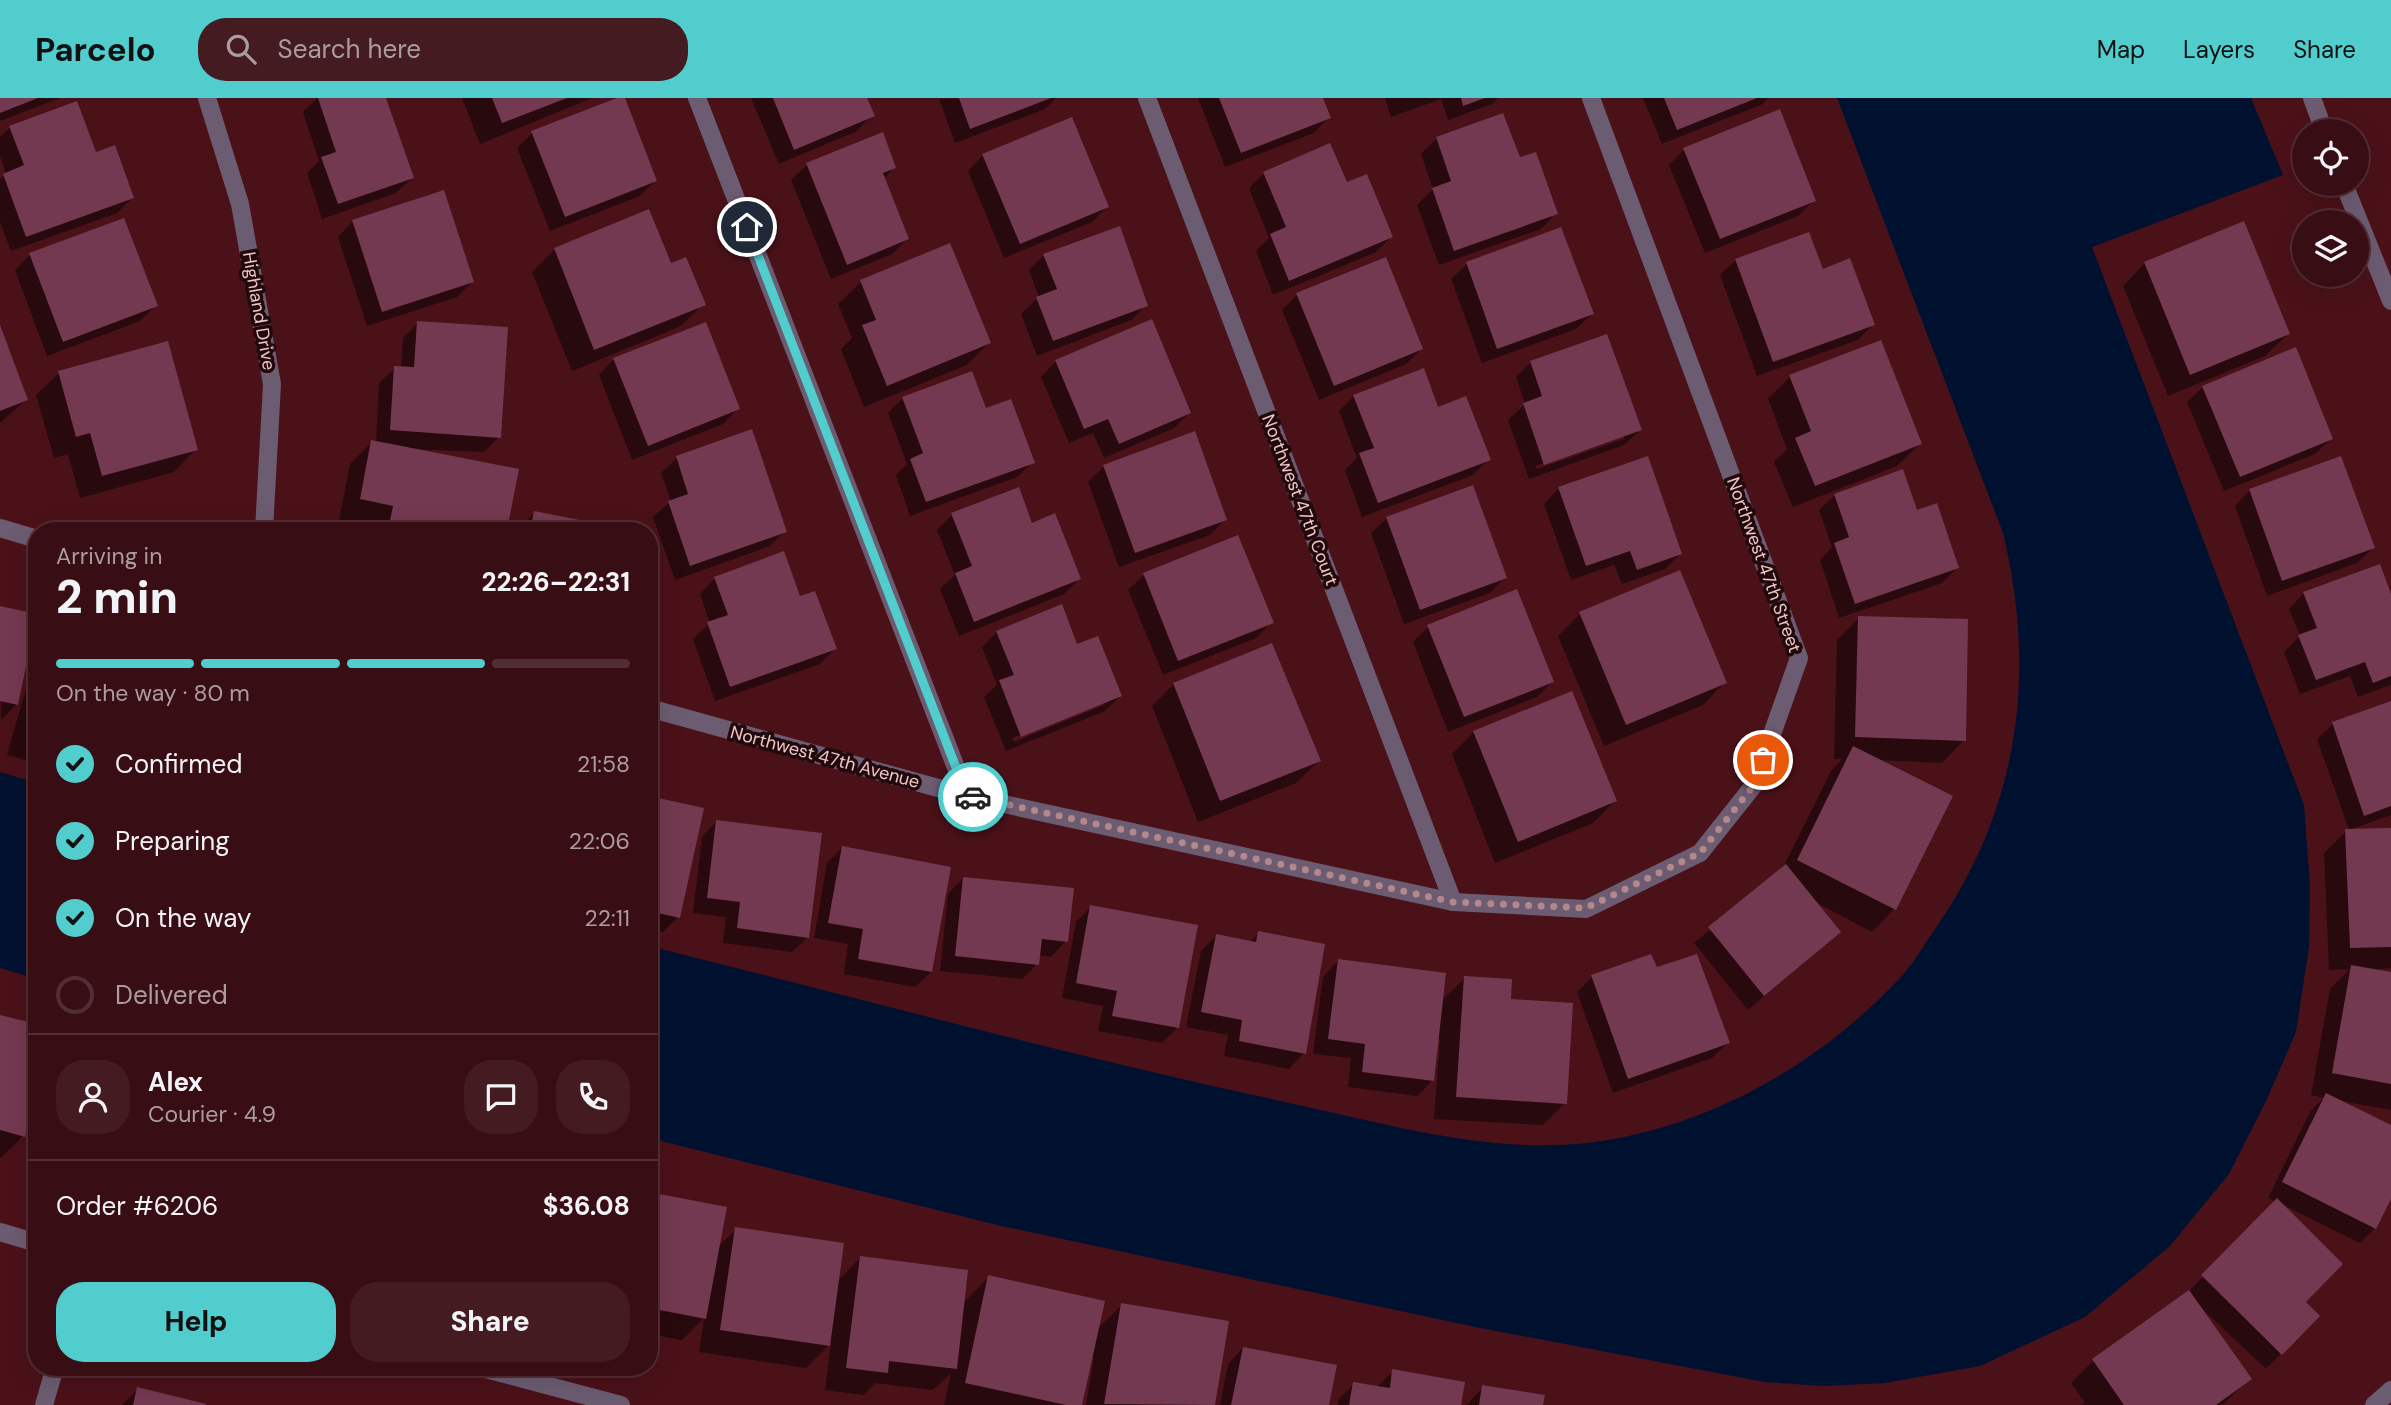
<!DOCTYPE html>
<meta charset="utf-8">
<style>
body{margin:0;font-family:"DM Sans",sans-serif;background:#431b21;color:#f1f3f6;height:100vh;display:flex;flex-direction:column;font-size:26px;white-space:nowrap}
*{box-sizing:border-box;margin:0}
p{font-size:23px;color:#ab9ca0}
.icon{flex:none;width:38px;height:38px;fill:none;stroke:currentColor;stroke-width:2;stroke-linecap:round;stroke-linejoin:round}
.map{position:relative;flex:1;overflow:hidden}
.panel{position:absolute;left:28px;top:424px;width:630px;height:854px;display:flex;flex-direction:column;background:#380d13;border-radius:28px;box-shadow:0 7px 28px #0002,0 0 0 2px #522d33}
.panel>*{flex:none}
.fabs{position:absolute;left:2292px;top:21px;display:grid;gap:14px}
.fabs a{display:grid;place-items:center;width:77px;height:77px;border-radius:50%;background:#380d13;box-shadow:0 7px 28px #0002,0 0 0 2px #522d33;font-size:35px}
.pin{position:absolute;display:grid;place-items:center;width:60px;height:60px;color:#fff;margin:-30px;border:4px solid #fff;border-radius:50%;box-shadow:0 2px 7px #0007}
.courier{position:absolute;display:grid;place-items:center;width:70px;height:70px;margin:-35px;border:5px solid #52cdce;border-radius:50%;background:#fff;color:#222;box-shadow:0 2px 9px #0007}
.head em{font-style:normal;font-weight:800}
.head div{display:flex;flex-direction:column-reverse}
.head{display:flex;align-items:center;justify-content:space-between;height:119px;padding:0 28px}
h1{font-size:46px;font-weight:800;line-height:52px}
.bar{display:grid;grid-template-columns:repeat(4,1fr);gap:10px 7px;align-content:center;height:84px;padding:0 28px}
.bar i{height:9px;border-radius:5px;background:#522d33}
.bar .active{background:#52cdce}
.bar p{grid-column:span 4}
.line{display:flex;align-items:center;gap:18px;padding:0 28px;border-top:2px solid #522d33}
.line div{flex:1}
.round{display:grid;place-items:center;flex:none;width:74px;height:74px;border-radius:28px;background:#431b21}
ol{padding:0 28px;list-style:none}
li{display:flex;align-items:center;gap:21px;height:77px}
li p{margin-inline-start:auto}
li .icon{padding:7px;border-radius:50%;background:#52cdce;color:#111;stroke-width:4}
li:last-child{color:#ab9ca0}
li i{width:38px;height:38px;border:4px solid #522d33;border-radius:50%}
.action{display:flex;gap:14px;margin-top:auto;padding:14px 28px}
.action a{flex:1;height:80px;border-radius:28px;background:#52cdce;color:#111;font-size:28px;font-weight:800;line-height:80px;text-align:center}
.action a+a{background:#431b21;color:#f1f3f6}
header{display:flex;align-items:center;gap:42px;box-sizing:border-box;height:98px;padding:0 35px;background:#52cdce;color:#111}
header strong{font-size:33px}
nav{display:flex;gap:38px;margin-inline-start:auto;font-size:24px}
.search{width:490px;height:63px;background:#431b21;display:flex;align-items:center;gap:18px;box-sizing:border-box;padding:0 24px;border-radius:28px;color:#ab9ca0;font-size:26px}
.map>svg:first-child{display:block}
.water{fill:#001130}
.shadow{fill:#0007;fill-rule:evenodd}
.building{fill:#733950}
.lines{fill:none;stroke-linecap:round;stroke-linejoin:round}
.minor{stroke:#6c5c72;stroke-width:18}
.done{stroke:#b4878b;stroke-width:7;stroke-dasharray:0 12.6}
.route{stroke:#52cdce;stroke-width:9}
.labels{text-anchor:middle;stroke-width:7;stroke-linejoin:round;paint-order:stroke}
.street-label{font-size:18px;fill:#edc7c8;stroke:#21080b}
</style>
<header>
<strong>Parcelo</strong>
<div class="search"><svg class="icon" aria-label="search" viewBox="0 0 24 24"><circle cx="10" cy="10" r="6"/><path d="M15 15l6 6"/></svg>Search here</div>
<nav><a>Map</a><a>Layers</a><a>Share</a></nav>
</header>
<div class="map">
<svg width="2391" height="1307" viewBox="0 0 2391 1307">
<rect width="100%" height="100%" fill="#4b1119"/>
<g class="water">
<path d="M1837 0H2251L2283 77 2092 149 2304 707 2310 788 2309 849 2296 934 2267 1001 2229 1076 2169 1149 2085 1219 1980 1268 1885 1285 1824 1288 1764 1284 1480 1230 997 1127 649 1040V848C862 901 1075 959 1290 1005 1391 1027 1498 1059 1602 1043 1715 1025 1820 965 1898 882 1913 867 1923 848 1935 831 2019 711 2037 576 2003 435Z"/>
<polygon points="0,674 37,685 37,881 0,870"/>
</g>
<g class="shadow">
<polygon points="0,0 60,0 0,23"/>
<polygon points="317,0 385,0 412,80 396,95 322,121 307,75 319,63 303,14"/>
<polygon points="462,0 592,0 480,46"/>
<polygon points="623,0 655,83 640,98 550,133 517,50 532,35"/>
<polygon points="751,0 865,0 872,17 857,33 779,66"/>
<polygon points="1056,0 1045,11 955,45 939,1"/>
<polygon points="1198,0 1322,0 1329,19 1314,35 1225,69"/>
<polygon points="1385,0 1498,0 1492,6 1448,22 1441,1 1391,19"/>
<polygon points="1643,0 1768,0 1763,6 1662,46"/>
<polygon points="10,29 94,56 132,100 117,115 11,153 0,124 0,81 6,76 0,58 0,39"/>
<polygon points="882,36 894,70 883,81 907,141 892,156 831,181 791,82 807,67"/>
<polygon points="1437,40 1519,61 1556,115 1541,131 1439,167 1417,107 1433,91 1421,56"/>
<polygon points="1684,52 1814,102 1798,118 1705,155 1669,67"/>
<polygon points="983,57 1107,109 1092,124 1004,160 968,73"/>
<polygon points="1264,75 1346,87 1391,139 1376,154 1273,197 1256,153 1269,140 1249,90"/>
<polygon points="648,113 670,167 703,206 681,228 572,273 532,174 555,151"/>
<polygon points="353,123 472,184 457,199 367,228 338,139"/>
<polygon points="949,147 989,245 967,267 864,309 841,251 852,240 838,206 861,184"/>
<polygon points="30,157 155,208 140,223 47,258 15,172"/>
<polygon points="1044,157 1146,207 1131,222 1037,258 1021,216 1039,199 1029,172"/>
<polygon points="1736,162 1822,173 1873,226 1858,242 1757,278 1720,177"/>
<polygon points="2145,165 2288,236 2265,258 2168,298 2123,188"/>
<polygon points="1467,166 1592,216 1576,231 1482,265 1451,181"/>
<polygon points="1297,197 1421,251 1406,266 1319,302 1282,212"/>
<polygon points="418,225 499,339 484,354 408,351 517,373 506,432 371,432 372,429 339,423 350,366 372,344 376,345 379,285 395,270 401,270 403,240"/>
<polygon points="0,231 26,302 0,325"/>
<polygon points="614,261 738,310 723,326 632,362 599,277"/>
<polygon points="1056,263 1189,315 1174,330 1104,360 1093,335 1069,345 1041,279"/>
<path d="M1531 264 1640 332 1624 347 1529 381 1508 322 1525 306 1516 279ZM1624 337V341L1537 371 1535 368Z"/>
<polygon points="59,275 196,351 174,374 80,400 68,356 54,360 36,297"/>
<polygon points="1790,279 1920,346 1897,368 1793,409 1774,364 1787,351 1768,301"/>
<polygon points="2203,289 2331,341 2315,356 2224,393 2187,304"/>
<polygon points="1354,298 1437,311 1488,362 1473,377 1362,419 1345,372 1357,360 1339,313"/>
<polygon points="903,300 985,312 1033,364 1017,379 910,418 896,377 907,366 888,315"/>
<polygon points="677,360 785,433 770,448 675,482 653,419 671,403 661,375"/>
<polygon points="1104,368 1225,421 1210,437 1119,469 1088,384"/>
<polygon points="1559,390 1680,456 1665,471 1622,486 1614,467 1571,482 1544,406"/>
<polygon points="2250,392 2373,450 2357,465 2267,498 2235,408"/>
<polygon points="1835,397 1957,470 1942,485 1839,520 1820,462 1832,449 1819,412"/>
<polygon points="535,414 603,429 603,432 519,432"/>
<polygon points="952,417 1031,427 1079,481 1064,496 959,538 940,491 955,477 937,432"/>
<polygon points="1387,420 1505,479 1490,495 1404,526 1371,435"/>
<polygon points="1237,439 1272,524 1256,540 1163,577 1128,492 1144,477"/>
<polygon points="715,480 799,500 835,551 820,566 715,603 693,541 710,525 700,496"/>
<polygon points="2304,495 2391,501 2391,587 2358,599 2350,578 2300,596 2284,554 2300,538 2289,511"/>
<polygon points="0,509 37,518 18,605 1,622"/>
<polygon points="1580,516 1725,584 1703,607 1604,648 1558,538"/>
<polygon points="1859,520 1964,642 1942,665 1877,662 1950,699 1894,811 1872,834 1815,804 1839,834 1748,912 1694,845 1783,770 1831,673 1842,661 1834,661 1837,542"/>
<polygon points="1428,529 1552,584 1537,599 1448,634 1413,544"/>
<path d="M997 534 1076 548 1120 598 1105 613 1006 653 984 599 997 587 982 549ZM1104 603V607L1014 644 1012 640Z"/>
<polygon points="37,552 37,665 7,657"/>
<polygon points="1174,586 1319,663 1296,685 1198,724 1152,608"/>
<polygon points="2391,605 2391,717 2349,732 2317,641 2333,626"/>
<polygon points="1474,634 1615,703 1593,725 1495,765 1452,656"/>
<polygon points="649,699 678,819 663,834 649,831"/>
<polygon points="717,723 808,839 792,854 723,845 726,819 693,815 702,739"/>
<polygon points="2391,732 2391,870 2370,872 2391,876 2391,1012 2340,1003 2391,1029 2391,1097 2375,1130 2360,1145 2281,1106 2303,1204 2318,1218 2266,1271 2196,1205 2250,1280 2222,1307 2080,1307 2085,1305 2071,1285 2093,1263 2188,1194 2276,1104 2268,1100 2311,1012 2324,1000 2311,997 2330,891 2350,871 2329,872 2324,755 2346,733"/>
<polygon points="842,750 931,874 915,889 844,876 848,846 814,840 827,765"/>
<polygon points="963,780 1066,843 1051,859 1038,857 1037,866 1022,881 940,873 948,796"/>
<polygon points="1091,809 1177,930 1162,945 1098,933 1103,908 1062,900 1076,824"/>
<polygon points="1259,835 1304,955 1289,971 1224,958 1228,937 1186,929 1201,853 1216,838 1249,844"/>
<polygon points="1338,863 1441,903 1465,880 1509,903 1565,1005 1543,1027 1434,1021 1440,941 1437,941 1432,983 1417,998 1348,989 1351,960 1313,956 1323,879"/>
<polygon points="1592,879 1728,945 1712,960 1613,995 1577,894"/>
<polygon points="0,918 23,1038 1,1060 0,1060"/>
<polygon points="649,1096 717,1150 736,1131 837,1184 860,1160 963,1205 989,1179 1097,1231 1122,1207 1227,1225 1213,1307 1086,1307 1094,1259 1091,1259 1081,1307 944,1307 951,1275 933,1292 875,1285 864,1297 825,1292 831,1245 806,1270 699,1254 704,1220 682,1242 649,1236"/>
<polygon points="1243,1250 1328,1307 1220,1307 1228,1266"/>
<polygon points="1393,1273 1459,1307 1338,1307 1339,1301 1354,1286 1378,1288"/>
<polygon points="1483,1289 1542,1307 1467,1307"/>
<polygon points="138,1291 203,1307 122,1307"/>
</g>
<g class="building">
<polygon points="0,0 38,0 0,15"/>
<polygon points="318,0 386,0 414,80 338,106 321,59 336,54"/>
<polygon points="492,0 567,0 502,25"/>
<polygon points="617,0 625,0 657,83 565,119 531,33"/>
<polygon points="773,0 867,0 875,18 794,52"/>
<polygon points="959,0 1051,0 970,31"/>
<polygon points="1219,0 1323,0 1331,20 1241,55"/>
<polygon points="1461,0 1485,0 1463,8"/>
<polygon points="1664,0 1757,0 1677,32"/>
<polygon points="77,3 96,54 115,47 134,100 26,139 3,76 24,67 9,28"/>
<polygon points="1780,11 1816,103 1720,141 1683,50"/>
<polygon points="1503,15 1520,59 1536,54 1558,116 1454,153 1432,90 1451,83 1436,39"/>
<polygon points="1072,19 1109,109 1020,146 982,56"/>
<polygon points="883,34 896,70 883,75 909,141 847,167 806,65"/>
<polygon points="1330,45 1347,84 1367,76 1393,139 1289,183 1270,136 1286,129 1263,74"/>
<polygon points="444,92 474,184 382,214 352,122"/>
<polygon points="649,111 671,165 686,159 706,207 594,252 554,150"/>
<polygon points="124,120 158,208 63,244 29,155"/>
<polygon points="2244,123 2290,236 2190,277 2144,164"/>
<polygon points="1120,128 1148,208 1053,243 1036,199 1057,191 1043,156"/>
<polygon points="1561,129 1594,216 1497,251 1466,164"/>
<polygon points="1809,134 1823,171 1850,160 1875,227 1773,264 1735,161"/>
<polygon points="950,145 991,245 887,288 862,227 876,222 860,182"/>
<polygon points="1386,159 1423,251 1334,288 1296,195"/>
<polygon points="1152,221 1191,315 1119,346 1108,321 1084,331 1055,262"/>
<polygon points="417,223 508,229 501,340 390,332 394,268 414,269"/>
<polygon points="706,224 740,311 648,348 613,260"/>
<polygon points="0,227 28,302 0,313"/>
<polygon points="1607,236 1642,332 1544,367 1523,305 1542,298 1530,263"/>
<polygon points="1881,242 1922,346 1815,388 1795,340 1811,333 1789,277"/>
<polygon points="168,243 198,352 102,378 90,335 76,339 58,273"/>
<polygon points="2296,249 2333,341 2240,379 2202,288"/>
<polygon points="1424,270 1438,309 1466,298 1491,362 1378,405 1359,355 1374,350 1353,297"/>
<polygon points="972,273 986,310 1011,301 1035,365 926,404 910,361 923,355 902,299"/>
<polygon points="752,331 787,434 690,468 668,403 688,396 676,358"/>
<polygon points="1195,333 1227,422 1135,455 1103,367"/>
<polygon points="371,342 519,371 507,432 388,432 393,408 360,401"/>
<polygon points="1648,358 1682,456 1637,472 1630,453 1586,468 1558,389"/>
<polygon points="2341,358 2375,450 2282,483 2249,391"/>
<polygon points="1903,371 1917,412 1937,405 1959,470 1855,506 1834,445 1849,439 1834,396"/>
<polygon points="1473,387 1507,480 1420,512 1386,419"/>
<polygon points="1019,389 1032,425 1055,415 1081,481 974,524 955,475 972,468 951,415"/>
<polygon points="534,413 605,427 604,432 530,432"/>
<polygon points="1238,437 1274,525 1178,563 1143,475"/>
<polygon points="784,453 800,498 815,493 837,551 730,589 707,524 728,517 714,479"/>
<polygon points="2380,466 2391,496 2391,578 2373,585 2365,564 2316,582 2298,537 2317,530 2303,494"/>
<polygon points="1680,472 1727,585 1626,627 1579,514"/>
<polygon points="1517,491 1554,584 1464,619 1427,527"/>
<polygon points="1062,506 1077,546 1098,538 1122,598 1021,639 999,582 1014,577 996,533"/>
<polygon points="0,508 37,516 18,607 0,603"/>
<polygon points="1858,518 1968,521 1966,643 1855,639"/>
<polygon points="1272,545 1321,663 1220,703 1173,585"/>
<polygon points="1572,593 1617,703 1518,744 1473,633"/>
<polygon points="2391,603 2391,708 2364,718 2332,624"/>
<polygon points="37,604 37,637 28,634"/>
<polygon points="1853,648 1953,698 1896,812 1797,762"/>
<polygon points="649,698 704,710 680,820 649,813"/>
<polygon points="716,722 822,735 809,840 737,830 740,804 707,800"/>
<polygon points="2391,730 2391,849 2350,850 2345,731"/>
<polygon points="842,748 951,769 932,874 858,861 863,831 828,825"/>
<polygon points="1786,766 1841,834 1764,898 1708,829"/>
<polygon points="963,779 1074,790 1068,844 1042,841 1039,867 955,858"/>
<polygon points="1090,807 1198,827 1179,930 1112,918 1117,893 1076,885"/>
<polygon points="1258,833 1325,846 1306,956 1239,943 1242,922 1201,914 1216,836 1256,844"/>
<polygon points="1651,856 1657,869 1697,856 1730,945 1628,981 1591,877"/>
<polygon points="1338,861 1446,875 1434,983 1362,974 1365,946 1328,941"/>
<polygon points="2351,867 2391,874 2391,986 2332,975"/>
<polygon points="1464,878 1512,881 1511,901 1573,905 1567,1006 1456,999"/>
<polygon points="0,917 37,926 37,992 25,1039 0,1032"/>
<polygon points="2326,995 2391,1027 2391,1101 2376,1131 2282,1084"/>
<polygon points="649,1094 727,1109 706,1221 649,1210"/>
<polygon points="2277,1100 2343,1166 2306,1204 2320,1218 2282,1257 2201,1177"/>
<polygon points="735,1129 844,1145 830,1248 720,1232"/>
<polygon points="860,1158 968,1172 957,1271 889,1263 888,1275 846,1270"/>
<polygon points="988,1177 1105,1203 1082,1307 1066,1307 965,1285"/>
<polygon points="2189,1192 2252,1281 2216,1307 2124,1307 2092,1261"/>
<polygon points="1121,1205 1229,1223 1215,1307 1104,1306"/>
<polygon points="1243,1249 1337,1267 1329,1307 1231,1307"/>
<polygon points="1392,1271 1465,1284 1461,1307 1349,1307 1353,1284 1390,1290"/>
<polygon points="1482,1287 1545,1297 1543,1307 1479,1307"/>
<polygon points="137,1289 206,1306 206,1307 133,1307"/>
</g>
<g class="lines">
<g class="minor">
<polyline points="207,0 240,106 272,286 264,432"/>
<polyline points="697,0 967,698"/>
<polyline points="1147,0 1453,804"/>
<polyline points="2312,0 2324,33"/>
<polyline points="2344,86 2391,203"/>
<polyline points="0,430 37,441"/>
<polyline points="649,610 967,698 1453,804 1586,811 1700,755 1754,687 1799,560 1591,0"/>
<polyline points="0,1134 37,1145"/>
<polyline points="478,1269 621,1307"/>
<polyline points="44,1307 55,1269"/>
<polyline points="2374,1307 2391,1292"/>
</g>
</g>
<g class="lines">
<polyline class="done" points="973,699 1453,804 1586,810 1700,755 1754,687 1763,662"/>
<polyline class="route" points="747,129 967,698 973,699"/>
</g>
<g class="labels">
<g class="street-label">
<text transform="translate(259 213) rotate(80)" y="6">Highland Drive</text>
<text transform="translate(1300 402) rotate(69)" y="6">Northwest 47th Court</text>
<text transform="translate(1764 467) rotate(70)" y="6">Northwest 47th Street</text>
<text transform="translate(825 659) rotate(15)" y="6">Northwest 47th Avenue</text>
</g>
</g>
</svg>
<div class="fabs">
<a><svg class="icon" aria-label="locate" viewBox="0 0 24 24"><circle cx="12" cy="12" r="6"/><path d="M12 2v4M12 18v4M2 12h4M18 12h4"/></svg></a>
<a><svg class="icon" aria-label="layers" viewBox="0 0 24 24"><path d="M12 4l9 5-9 5-9-5zM3 14l9 5 9-5"/></svg></a>
</div>
<div class="pin" style="left:1763px;top:662px;background:#ea580c"><svg class="icon" aria-label="bag" viewBox="0 0 24 24"><path d="M5 8h14l-1 12H6zM9 8a3 3 0 0 1 6 0"/></svg></div>
<div class="pin" style="left:747px;top:129px;background:#1f2937"><svg class="icon" aria-label="home" viewBox="0 0 24 24"><path d="M3 11l9-7 9 7M6 9v11h12V9"/></svg></div>
<div class="courier" style="left:973px;top:699px"><svg class="icon" aria-label="car" viewBox="0 0 24 24"><path d="M5 17H2v-5l4-1 3-4h7l3 4 3 1v5h-3M9 17h6M6 11h13"/><circle cx="7" cy="17" r="2"/><circle cx="17" cy="17" r="2"/></svg></div>
<section class="panel">
<div class="head"><div><h1>2 min</h1><p>Arriving in</p></div><em>22:26–22:31</em></div>
<div class="bar"><i class="active"></i><i class="active"></i><i class="active"></i><i></i><p>On the way · 80 m</p></div>
<ol>
<li><svg class="icon" aria-label="check" viewBox="0 0 24 24"><path d="M5 12l5 5 9-10"/></svg>Confirmed<p>21:58</p></li>
<li><svg class="icon" aria-label="check" viewBox="0 0 24 24"><path d="M5 12l5 5 9-10"/></svg>Preparing<p>22:06</p></li>
<li><svg class="icon" aria-label="check" viewBox="0 0 24 24"><path d="M5 12l5 5 9-10"/></svg>On the way<p>22:11</p></li>
<li><i></i>Delivered</li>
</ol>
<div class="line" style="height:126px"><a class="round"><svg class="icon" aria-label="person" viewBox="0 0 24 24"><circle cx="12" cy="8" r="4"/><path d="M4 21q1-7 8-7t8 7"/></svg></a><div><b>Alex</b><p>Courier · 4.9</p></div><a class="round"><svg class="icon" aria-label="chat" viewBox="0 0 24 24"><path d="M4 5h16v11H9l-5 4z"/></svg></a><a class="round"><svg class="icon" aria-label="phone" viewBox="0 0 24 24"><path d="M5 4h4l2 5-3 2q2 4 5 5l2-3 5 2v4C11 20 4 13 5 4z"/></svg></a></div>
<div class="line" style="height:91px"><div>Order #6206</div><b>$36.08</b></div>
<div class="action"><a>Help</a><a>Share</a></div>
</section>
</div>
